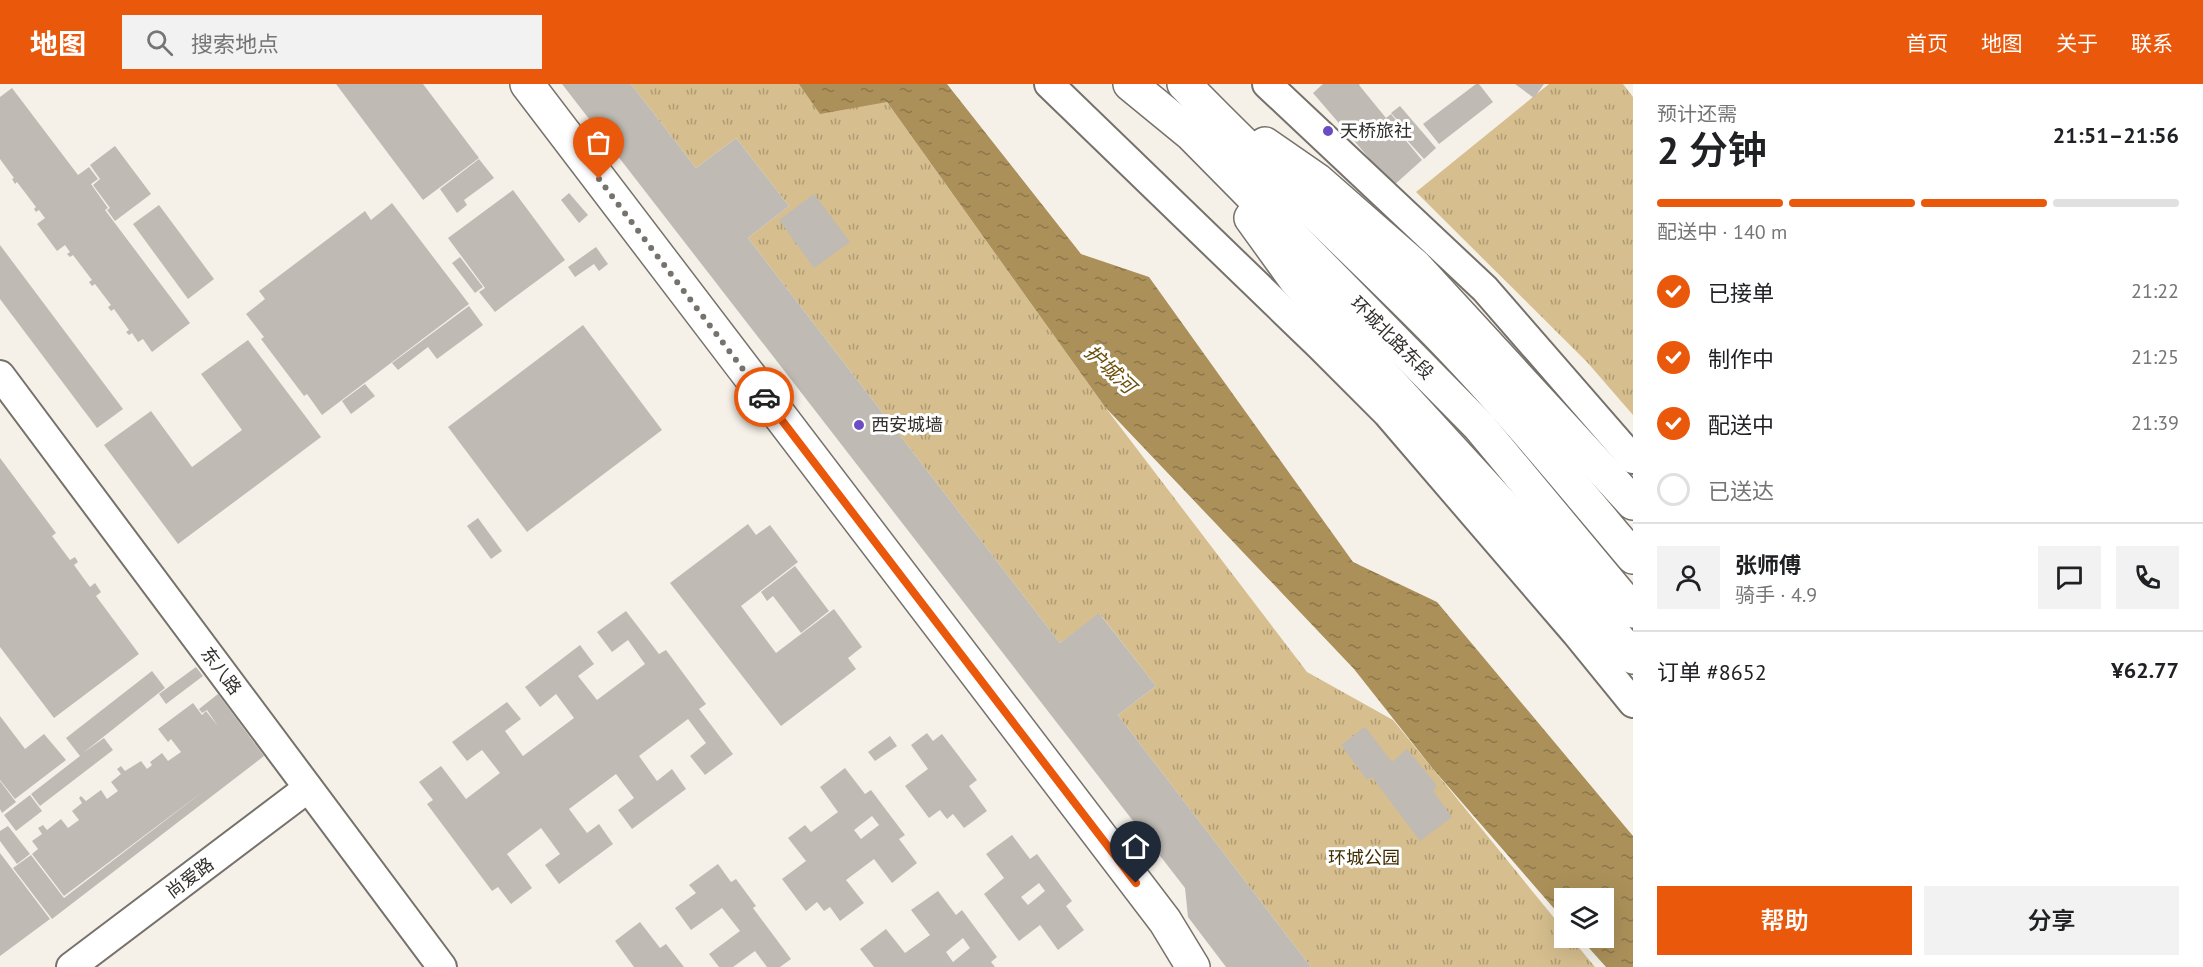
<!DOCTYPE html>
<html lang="zh">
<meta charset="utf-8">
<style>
body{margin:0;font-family:"PT Sans","Noto Sans SC",sans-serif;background:#f2f2f2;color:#202124;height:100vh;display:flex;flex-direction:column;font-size:22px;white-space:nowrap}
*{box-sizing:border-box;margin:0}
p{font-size:20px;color:#757577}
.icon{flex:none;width:33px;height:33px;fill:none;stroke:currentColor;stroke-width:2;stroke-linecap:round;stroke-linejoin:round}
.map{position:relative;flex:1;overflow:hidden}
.details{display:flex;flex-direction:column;background:#fff;width:570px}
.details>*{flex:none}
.controls{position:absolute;left:1554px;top:804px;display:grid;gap:12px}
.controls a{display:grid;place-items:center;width:60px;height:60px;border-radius:0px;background:#fff;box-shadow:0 6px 24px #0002;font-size:30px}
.pin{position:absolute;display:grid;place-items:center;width:51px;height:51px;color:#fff;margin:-62px -26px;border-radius:50% 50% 50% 0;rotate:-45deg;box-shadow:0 0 6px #0007}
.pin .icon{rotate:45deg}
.courier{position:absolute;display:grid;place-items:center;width:60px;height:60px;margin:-30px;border:4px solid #ea580c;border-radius:50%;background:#fff;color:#222;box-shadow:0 2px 8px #0007}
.head em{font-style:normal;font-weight:600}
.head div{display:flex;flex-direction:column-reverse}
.head{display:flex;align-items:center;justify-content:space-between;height:102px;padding:0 24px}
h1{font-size:39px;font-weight:600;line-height:45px}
.bar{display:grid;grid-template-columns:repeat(4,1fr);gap:9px 6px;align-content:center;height:72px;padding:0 24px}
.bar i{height:8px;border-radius:4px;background:#e0e0e0}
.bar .selected{background:#ea580c}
.bar p{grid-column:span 4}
.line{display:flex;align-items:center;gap:15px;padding:0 24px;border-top:2px solid #e0e0e0}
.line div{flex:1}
.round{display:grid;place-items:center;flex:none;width:63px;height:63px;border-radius:0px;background:#f2f2f2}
ol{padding:0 24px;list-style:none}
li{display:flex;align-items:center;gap:18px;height:66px}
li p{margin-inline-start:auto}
li .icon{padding:6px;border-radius:50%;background:#ea580c;color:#fff;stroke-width:4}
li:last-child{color:#757577}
li i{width:33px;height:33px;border:3px solid #e0e0e0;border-radius:50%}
.primary-button{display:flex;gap:12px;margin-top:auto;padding:12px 24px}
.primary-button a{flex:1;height:69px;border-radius:0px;background:#ea580c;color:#fff;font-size:24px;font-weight:600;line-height:69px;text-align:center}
.primary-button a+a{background:#f2f2f2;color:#202124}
header{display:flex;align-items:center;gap:36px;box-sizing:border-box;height:84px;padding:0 30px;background:#ea580c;color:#fff}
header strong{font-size:28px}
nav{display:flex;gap:33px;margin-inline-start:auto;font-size:21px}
.search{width:420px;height:54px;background:#f2f2f2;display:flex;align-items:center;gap:15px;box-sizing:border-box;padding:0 21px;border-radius:0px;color:#757577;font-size:22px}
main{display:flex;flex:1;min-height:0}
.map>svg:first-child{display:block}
.park{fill:url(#park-tufts)}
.water{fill:url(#water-ripples)}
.building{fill:#bfbbb4;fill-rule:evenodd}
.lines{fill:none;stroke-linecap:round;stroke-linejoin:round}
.minor-casing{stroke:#76726b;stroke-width:32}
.tertiary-casing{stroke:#76726b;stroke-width:36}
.primary-casing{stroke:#76726b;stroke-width:36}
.minor{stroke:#fff;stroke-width:28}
.tertiary{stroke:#fff;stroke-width:33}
.primary{stroke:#fff;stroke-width:33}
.done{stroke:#76736e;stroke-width:6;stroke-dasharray:0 10.8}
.route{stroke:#ea580c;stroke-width:8}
.poi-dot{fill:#6b4cc5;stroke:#fff;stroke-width:2}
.labels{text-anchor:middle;stroke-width:6;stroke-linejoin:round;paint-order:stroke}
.poi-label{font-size:18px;fill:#312f2c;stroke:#fff;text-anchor:start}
.street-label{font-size:18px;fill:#312f2c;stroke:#fff}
.park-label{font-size:18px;fill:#3f2c00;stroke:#fff}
.water-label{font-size:20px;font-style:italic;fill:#6c500b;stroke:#fff}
</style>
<header>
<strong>地图</strong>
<div class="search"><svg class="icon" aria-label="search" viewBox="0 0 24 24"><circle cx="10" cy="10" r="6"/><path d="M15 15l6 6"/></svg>搜索地点</div>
<nav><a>首页</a><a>地图</a><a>关于</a><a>联系</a></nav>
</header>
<main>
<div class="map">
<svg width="1633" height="883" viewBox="0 0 1633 883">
<defs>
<pattern id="park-tufts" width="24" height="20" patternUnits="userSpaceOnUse" patternTransform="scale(1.5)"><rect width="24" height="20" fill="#d6be8e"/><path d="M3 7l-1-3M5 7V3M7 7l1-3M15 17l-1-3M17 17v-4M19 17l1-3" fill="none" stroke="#ae9b74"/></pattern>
<pattern id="water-ripples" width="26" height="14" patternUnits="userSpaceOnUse" patternTransform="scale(1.5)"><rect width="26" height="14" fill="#ab9059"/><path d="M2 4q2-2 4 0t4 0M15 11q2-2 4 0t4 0" fill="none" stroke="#8c764a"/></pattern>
</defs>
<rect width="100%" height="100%" fill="#f5f1e9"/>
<g class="park">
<polygon points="631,0 813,0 887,18 1105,323 1307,588 1393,636 1564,846 1564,854 1571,854 1595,883 1311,883 1118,631 1156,602 1100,530 1060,559 748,154 789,122 736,54 696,84"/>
<polygon points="1549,0 1623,0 1633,13 1633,331 1587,278 1416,108"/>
</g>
<polygon class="water" points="799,0 947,0 1081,170 1149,193 1353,478 1437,518 1633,752 1633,883 1606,883 1580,854 1604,854 1604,814 1564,814 1564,836 1433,685 1354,585 1105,323 887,18 820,30"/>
<g class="building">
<polygon points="336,0 423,0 479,74 423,116"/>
<polygon points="562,0 631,0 696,84 736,54 789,122 748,154 1060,559 1099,529 1156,602 1118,631 1311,883 1226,883 1188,833 1185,804"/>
<polygon points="1323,0 1360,0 1359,1 1386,34 1391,30 1399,40 1395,43 1392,40 1422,76 1393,102 1313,9"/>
<polygon points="1476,0 1479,0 1493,18 1439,60 1423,40"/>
<polygon points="1515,0 1544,0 1534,14"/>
<polygon points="12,4 78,91 89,83 98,95 91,100 108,124 105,126 190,239 152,268 143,255 138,258 132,249 129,251 126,248 129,246 114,225 111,227 108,223 111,221 95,200 92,202 89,198 92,196 73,171 70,173 67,170 70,168 65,161 57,167 37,140 45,134 39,126 36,128 34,125 36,123 17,98 15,100 12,95 14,94 0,75 0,13"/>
<polygon points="1400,22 1436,64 1424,75 1396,44 1401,40 1391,29"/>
<polygon points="115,62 151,110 115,137 107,126 110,124 93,101 100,95 90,81"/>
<polygon points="479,75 494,94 464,116 467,121 457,129 440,105"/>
<polygon points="513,106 565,176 495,228 479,208 485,204 448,154"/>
<polygon points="569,109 588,131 579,139 561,116"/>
<polygon points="814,110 850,158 814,184 779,136"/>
<polygon points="392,119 469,220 322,331 307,310 304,312 261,255 264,253 246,230 265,215 259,207 365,127 371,136"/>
<polygon points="159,121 214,195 188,215 133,140"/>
<polygon points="0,161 123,325 97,344 0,215"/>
<polygon points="596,163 608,180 599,187 594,180 575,193 568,183"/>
<polygon points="460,173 483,203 475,209 452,179"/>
<polygon points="469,222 483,241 437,275 428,263 398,286 392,279"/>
<polygon points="583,241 662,346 527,448 448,343"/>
<polygon points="248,256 321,353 178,460 104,361 151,327 192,383 242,346 201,290"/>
<polygon points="365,300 375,312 351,330 342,317"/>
<polygon points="0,374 56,449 52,452 70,476 75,473 78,478 74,481 90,503 95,499 101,508 96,512 139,570 54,634 0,563"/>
<polygon points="478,434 502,467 491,475 467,442"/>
<polygon points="748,440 756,451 770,441 798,478 741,522 776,569 834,525 862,563 848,574 856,585 781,642 670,499"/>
<polygon points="795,482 829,527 801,549 773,512 767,517 761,508"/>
<polygon points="626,527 659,570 666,566 706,620 699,625 733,670 705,691 690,672 706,659 688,635 639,672 657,697 672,685 686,705 632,745 618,726 634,714 616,690 569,725 587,749 599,740 613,760 559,800 545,781 560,770 541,744 507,770 532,804 511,820 498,803 492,807 427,720 433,716 419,698 441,682 466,715 500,689 482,666 467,677 452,658 507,618 521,635 505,647 523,672 574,634 556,610 540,623 525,603 580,561 594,580 578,592 597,616 645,580 628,556 612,568 597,548"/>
<polygon points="196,583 203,592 166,620 159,610"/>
<polygon points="152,587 165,604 83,669 104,654 113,666 40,722 31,710 80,672 66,654"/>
<polygon points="218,610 264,672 52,835 13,784 31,771 64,814 209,703 64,812 32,770 38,765 32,757 42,750 38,744 43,741 47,746 61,735 68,744 79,736 72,727 82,719 79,714 81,712 86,717 101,706 107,715 118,707 111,698 121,690 117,685 121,682 125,687 141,677 147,685 152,681 150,678 162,669 168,677 181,668 171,655 168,658 158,645 193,619 202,631 206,627 218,642 207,626 202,629 199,625"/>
<polygon points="0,632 25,665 44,650 66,676 15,715 0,696"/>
<polygon points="1365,643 1392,678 1407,665 1436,700 1436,704 1433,707 1452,733 1420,757 1372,693 1367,696 1341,661"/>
<polygon points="927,649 933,657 942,650 977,696 969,702 987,727 964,744 953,730 947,735 940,726 929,734 905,702 928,685 911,661"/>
<polygon points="890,652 897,662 875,677 868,668"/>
<path d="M845 684 865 710 871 706 905 751 899 755 917 779 892 799 874 775 846 796 864 819 840 837 830 823 824 827 817 818 806 827 782 795 806 777 788 754 805 741 811 748 838 728 820 703ZM872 732 879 741 861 755 854 746Z"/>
<polygon points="0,697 16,718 2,729 0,725"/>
<polygon points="30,711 42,727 16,747 4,731"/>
<polygon points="8,742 30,770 17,780 0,757 0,747"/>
<path d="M1012 751 1030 775 1037 770 1072 817 1066 822 1084 846 1058 866 1040 841 1019 857 984 810 1004 794 986 770ZM1039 799 1045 807 1028 821 1021 813Z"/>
<polygon points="0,769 50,835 0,872"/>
<polygon points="718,780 731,798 736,795 756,822 753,824 791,875 780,883 767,883 755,867 733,883 719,883 709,870 740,847 722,824 691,846 675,824 696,809 689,801"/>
<path d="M938 807 956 831 962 826 997 873 991 878 995 883H874L860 865 886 845 905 869 930 851 911 826ZM963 854 970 864 953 878 946 868Z"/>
<polygon points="640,838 660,864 666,860 684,883 634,883 615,857"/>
</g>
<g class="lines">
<defs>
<g id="minor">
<polyline points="1049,0 1320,262 1387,329 1576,549 1633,619"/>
<polyline points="1267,0 1485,205 1633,375"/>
<polyline points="0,291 442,883"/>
<polyline points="71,883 308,704"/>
</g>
<polyline id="tertiary" points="527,0 1165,837 1193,883"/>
<g id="primary">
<polyline points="1130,0 1191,50 1479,342 1633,527"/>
<path d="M1184 0C1267 86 1356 166 1439 251 1508 322 1570 398 1633 473"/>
<polyline points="1265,60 1317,96 1415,182 1633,419"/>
<polyline points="1251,134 1295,195 1548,471 1633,573"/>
</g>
</defs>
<use href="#minor" class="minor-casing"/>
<use href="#tertiary" class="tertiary-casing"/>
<use href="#primary" class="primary-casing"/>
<use href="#minor" class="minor"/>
<use href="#tertiary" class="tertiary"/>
<use href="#primary" class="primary"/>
</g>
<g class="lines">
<polyline class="done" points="599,95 764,313"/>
<polyline class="route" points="764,313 1136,799"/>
</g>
<g class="poi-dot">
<circle cx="1328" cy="47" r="6"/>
<circle cx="859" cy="341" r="6"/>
</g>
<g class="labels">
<g class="poi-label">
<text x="1340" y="53">天桥旅社</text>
<text x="871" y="347">西安城墙</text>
</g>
<g class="street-label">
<text transform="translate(1392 254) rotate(45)" y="6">环城北路东段</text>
<text transform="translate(221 587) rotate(53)" y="6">东八路</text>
<text transform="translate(190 794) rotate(-37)" y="6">尚爱路</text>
</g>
<g class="park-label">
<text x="1364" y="780">环城公园</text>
</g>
<g class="water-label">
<text transform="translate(1110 285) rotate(43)" y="7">护城河</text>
</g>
</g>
</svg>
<div class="controls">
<a><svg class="icon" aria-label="layers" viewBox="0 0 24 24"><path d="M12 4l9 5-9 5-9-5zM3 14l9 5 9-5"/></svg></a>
</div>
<div class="pin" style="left:599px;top:95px;background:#ea580c"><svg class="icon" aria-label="bag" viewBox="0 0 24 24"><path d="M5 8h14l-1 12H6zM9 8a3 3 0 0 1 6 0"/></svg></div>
<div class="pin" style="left:1136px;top:799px;background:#1f2937"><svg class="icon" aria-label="home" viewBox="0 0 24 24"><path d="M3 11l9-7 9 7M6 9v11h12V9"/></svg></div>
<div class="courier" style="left:764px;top:313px"><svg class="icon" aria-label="car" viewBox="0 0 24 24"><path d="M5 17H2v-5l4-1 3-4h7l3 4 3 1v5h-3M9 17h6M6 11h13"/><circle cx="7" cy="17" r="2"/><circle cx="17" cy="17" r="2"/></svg></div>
</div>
<section class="details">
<div class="head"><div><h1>2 分钟</h1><p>预计还需</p></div><em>21:51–21:56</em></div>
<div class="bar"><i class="selected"></i><i class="selected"></i><i class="selected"></i><i></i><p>配送中 · 140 m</p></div>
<ol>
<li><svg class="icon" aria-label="check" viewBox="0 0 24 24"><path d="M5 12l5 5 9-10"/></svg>已接单<p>21:22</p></li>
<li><svg class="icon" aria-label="check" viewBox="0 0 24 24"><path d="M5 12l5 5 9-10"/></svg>制作中<p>21:25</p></li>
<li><svg class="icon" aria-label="check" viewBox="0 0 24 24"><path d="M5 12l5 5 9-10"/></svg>配送中<p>21:39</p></li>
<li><i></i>已送达</li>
</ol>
<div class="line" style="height:108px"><a class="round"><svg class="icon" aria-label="person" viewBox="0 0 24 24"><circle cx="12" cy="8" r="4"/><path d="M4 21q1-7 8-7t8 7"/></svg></a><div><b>张师傅</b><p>骑手 · 4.9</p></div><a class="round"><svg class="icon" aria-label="chat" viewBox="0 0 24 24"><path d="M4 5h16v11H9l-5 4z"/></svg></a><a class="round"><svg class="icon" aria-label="phone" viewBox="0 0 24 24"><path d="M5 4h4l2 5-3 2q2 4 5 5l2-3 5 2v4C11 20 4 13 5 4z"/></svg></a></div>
<div class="line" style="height:78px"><div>订单 #8652</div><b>¥62.77</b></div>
<div class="primary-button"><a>帮助</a><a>分享</a></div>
</section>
</main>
